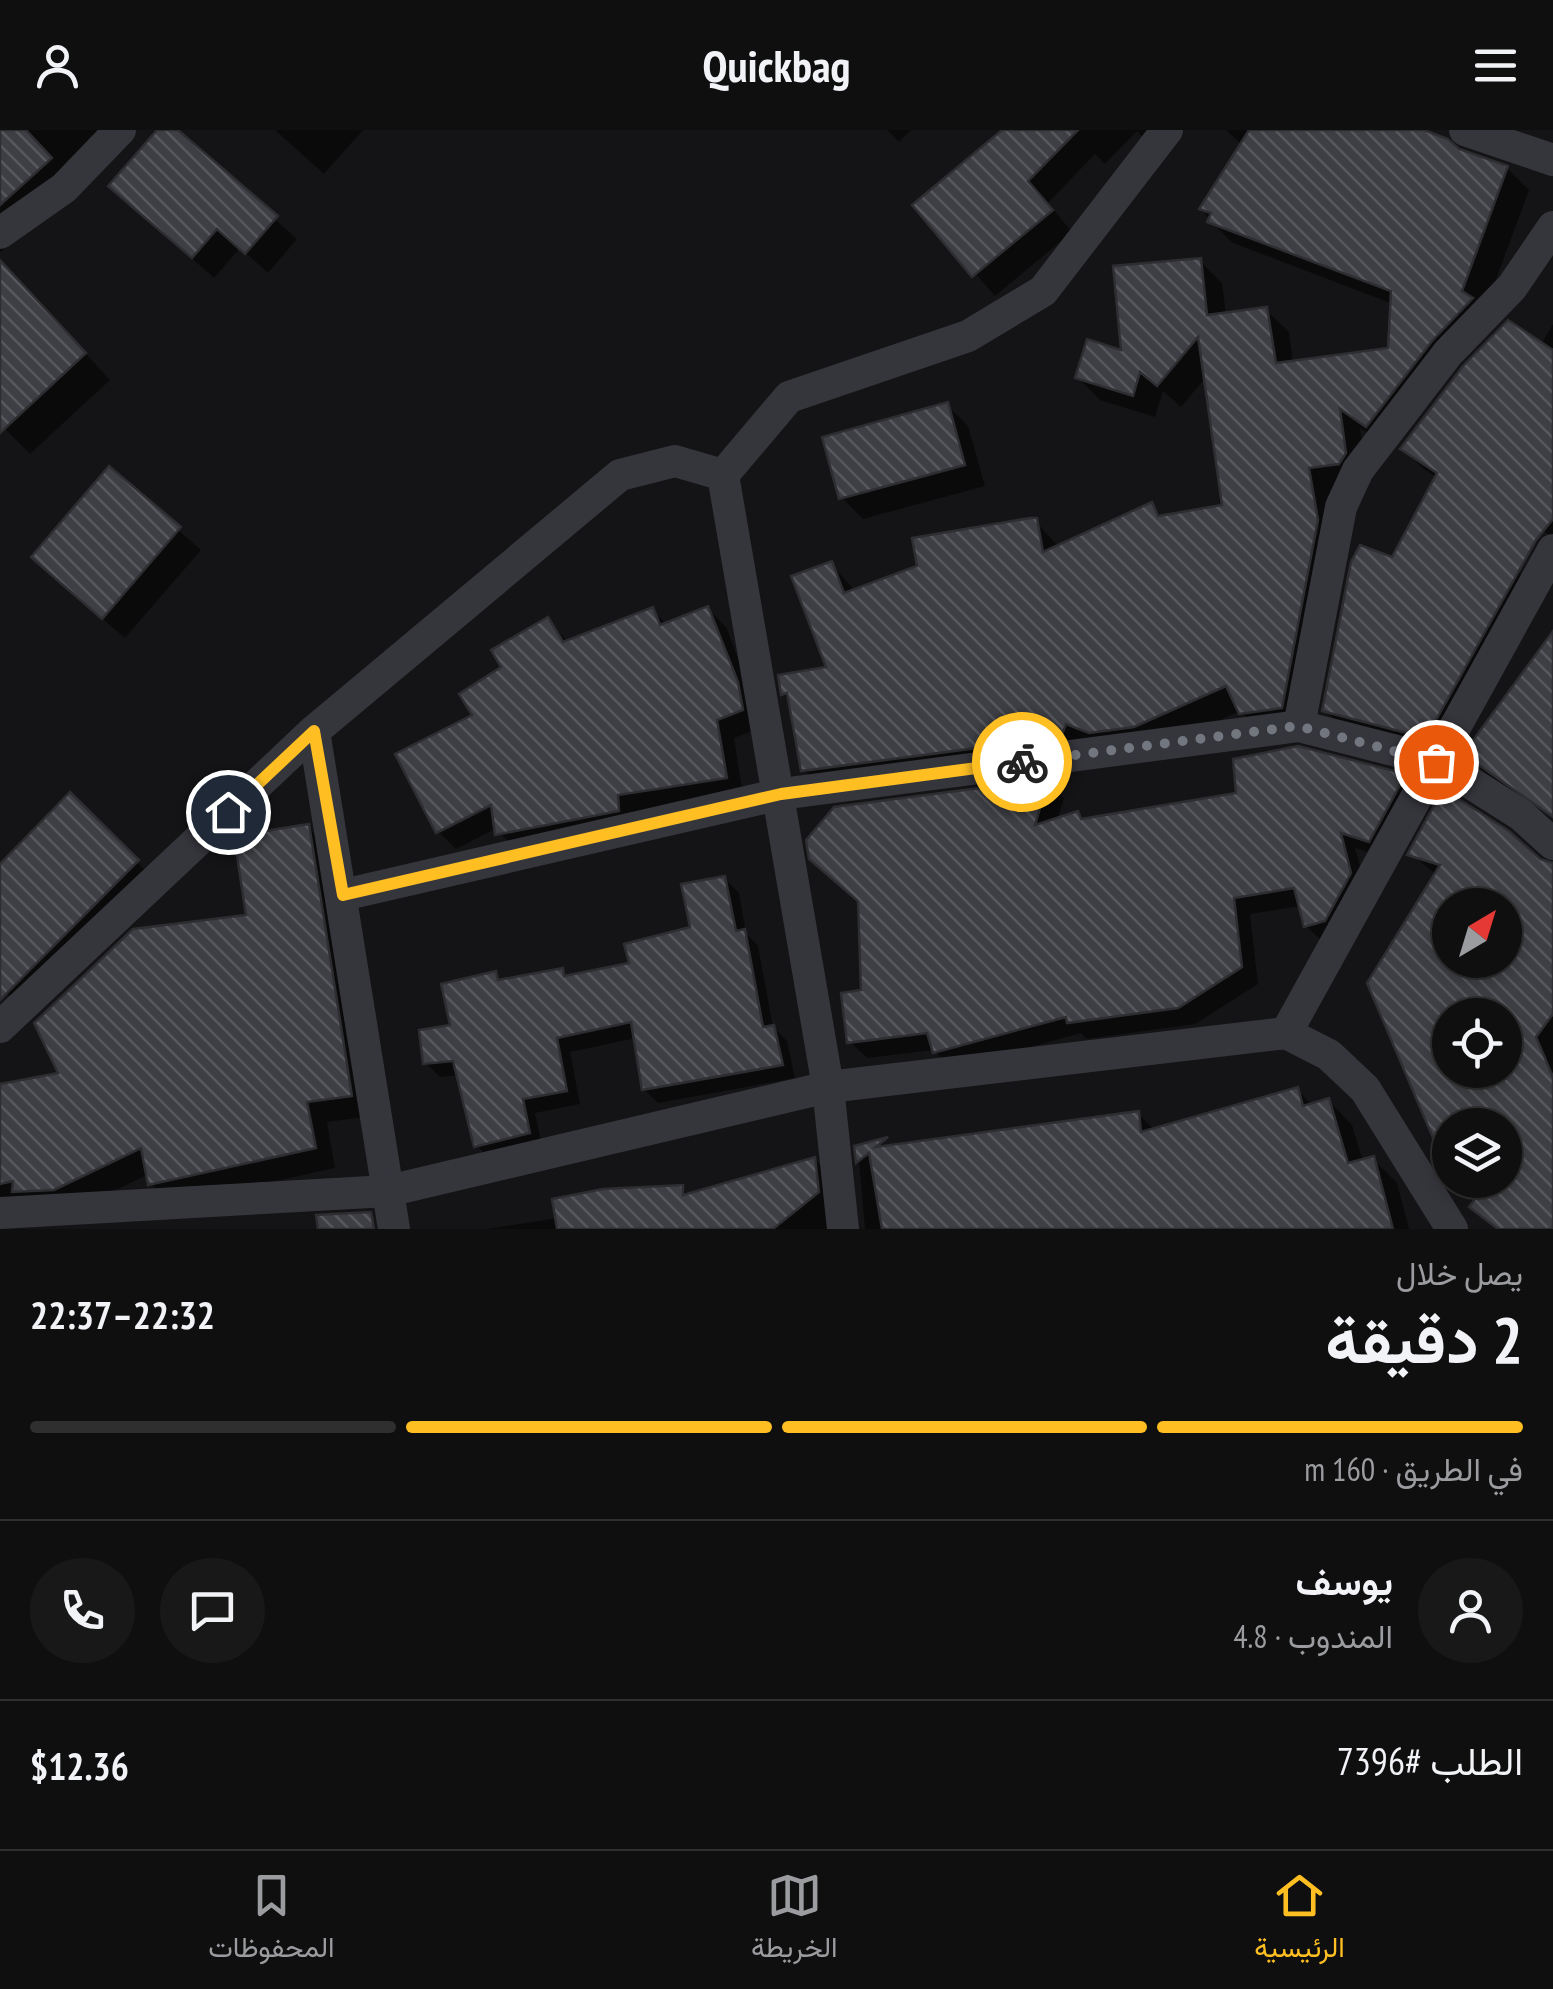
<!DOCTYPE html>
<html lang="ar">
<meta charset="utf-8">
<style>
body{margin:0;font-family:"PT Sans Narrow",Vazirmatn,sans-serif;background:#181819;color:#f1f3f6;direction:rtl;height:100vh;display:flex;flex-direction:column;font-size:38px;white-space:nowrap}
*{box-sizing:border-box;margin:0}
p{font-size:32px;color:#9b9c9f}
.icon{flex:none;width:55px;height:55px;fill:none;stroke:currentColor;stroke-width:2;stroke-linecap:round;stroke-linejoin:round}
.map{position:relative;height:1099px;overflow:hidden;direction:ltr}
.details{display:flex;flex-direction:column;background:#0f0f10;flex:1}
.details>*{flex:none}
.needle{width:65px;rotate:38deg}
.buttons{position:absolute;left:1432px;top:758px;display:grid;gap:20px}
.buttons a{display:grid;place-items:center;width:90px;height:90px;border-radius:50%;background:#0f0f10;box-shadow:0 5px 15px #0003,0 0 0 2px #2f2f30;font-size:50px}
.pin{position:absolute;display:grid;place-items:center;width:85px;height:85px;color:#fff;margin:-42px;border:5px solid #fff;border-radius:50%;box-shadow:0 2px 10px #0007}
.courier{position:absolute;display:grid;place-items:center;width:100px;height:100px;margin:-50px;border:8px solid #ffbf23;border-radius:50%;background:#fff;color:#222;box-shadow:0 2px 12px #0007}
.overview em{font-style:normal;font-weight:700}
.overview div{display:flex;flex-direction:column-reverse}
.overview{display:flex;align-items:center;justify-content:space-between;height:170px;padding:0 30px}
h1{font-size:65px;font-weight:700;line-height:75px}
.bar{display:grid;grid-template-columns:repeat(4,1fr);gap:15px 10px;align-content:center;height:120px;padding:0 30px}
.bar i{height:12px;border-radius:8px;background:#2f2f30}
.bar .active{background:#ffbf23}
.bar p{grid-column:span 4}
.line{display:flex;align-items:center;gap:25px;padding:0 30px;border-top:2px solid #2f2f30}
.line div{flex:1}
.round{display:grid;place-items:center;flex:none;width:105px;height:105px;border-radius:52px;background:#181819}
header{display:flex;justify-content:space-between;align-items:center;height:130px;padding:0 30px;background:#0f0f10;font-size:45px;font-weight:700}
.dock{display:flex;justify-content:space-around;align-items:center;height:140px;border-top:2px solid #2f2f30;background:#0f0f10;font-size:28px;color:#9b9c9f}
.dock a{display:grid;justify-items:center;gap:5px}
.dock .active{color:#ffbf23}
.map>svg:first-child{display:block}
.shadow{fill:#0007;fill-rule:evenodd}
.building{fill:url(#building-back-hatch);stroke:#2e2e32;stroke-width:2.5;fill-rule:evenodd}
.lines{fill:none;stroke-linecap:round;stroke-linejoin:round}
.minor{stroke:#35353c;stroke-width:32}
.done{stroke:#72767f;stroke-width:10;stroke-dasharray:0 18}
.route{stroke:#ffbf23;stroke-width:12}
</style>
<header><svg class="icon" aria-label="menu" viewBox="0 0 24 24"><path d="M4 6h16M4 12h16M4 18h16"/></svg>Quickbag<svg class="icon" aria-label="person" viewBox="0 0 24 24"><circle cx="12" cy="8" r="4"/><path d="M4 21q1-7 8-7t8 7"/></svg></header>
<div class="map">
<svg width="1553" height="1099" viewBox="0 0 1553 1099">
<defs>
<pattern id="building-back-hatch" width="6" height="6" patternUnits="userSpaceOnUse" patternTransform="scale(2.5)"><rect width="6" height="6" fill="#3e3f44"/><path d="M-1 5l2 2M0 0l6 6M5-1l2 2" fill="none" stroke="#57585d"/></pattern>
</defs>
<rect width="100%" height="100%" fill="#141416"/>
<g class="shadow">
<polygon points="0,0 103,0 75,54 0,122"/>
<polygon points="160,0 174,0 297,109 268,143 240,118 214,148 111,56"/>
<polygon points="275,0 363,0 324,44"/>
<polygon points="887,0 911,0 899,12"/>
<polygon points="1006,0 1164,0 1150,14 1137,1 1105,34 1095,24 1048,73 1072,102 995,166 916,76"/>
<polygon points="1226,0 1411,0 1507,38 1529,60 1484,182 1389,317 1360,298 1367,347 1361,355 1330,360 1340,414 1304,600 1264,605 1240,581 1157,619 826,662 804,640 791,572 783,564 830,539 831,434 856,462 1035,391 1059,417 1151,375 1163,387 1225,377 1207,246 1181,277 1163,261 1155,287 1100,270 1078,248 1124,223 1200,131 1222,153 1226,185 1266,180 1289,202 1293,233 1391,220 1393,174 1233,113 1210,91 1202,78 1242,15"/>
<polygon points="0,131 110,250 30,324 0,294"/>
<polygon points="1553,194 1553,407 1469,358 1465,366 1422,338 1403,318 1541,215"/>
<polygon points="947,275 968,296 985,356 863,389 842,368"/>
<polygon points="110,340 201,420 125,508 55,448"/>
<polygon points="1393,431 1518,442 1541,465 1450,630 1349,604 1325,580"/>
<path d="M708 479 726 497 755 572 760 598 734 608 743 665 516 722 497 698 456 719 438 701 475 586 505 538 547 490 568 512 652 480 667 495ZM501 667 503 671 441 703V697Z"/>
<polygon points="1553,506 1553,686 1484,642 1466,624"/>
<polygon points="1298,619 1405,646 1421,663 1386,727 1355,718 1367,761 1323,812 1306,796 1301,776 1250,784 1258,854 1195,894 1086,909 1081,903 952,939 934,920 867,928 850,912 864,863 1048,652 1064,668 1057,690 1077,683 1085,691 1239,666"/>
<polygon points="70,666 158,753 28,884 0,856 0,737"/>
<polygon points="308,697 329,717 372,986 327,992 335,1038 171,1074 151,1053 149,1044 75,1080 0,1099 0,957 62,945 249,787"/>
<path d="M1411 724 1553 735V1099H1506L1484 1050H1505V995H1453L1437 745ZM1450 775H1505V830H1450ZM1450 885H1505V940H1450Z"/>
<polygon points="725,749 739,763 746,803 758,816 773,897 787,911 795,948 658,973 644,959 636,908 570,922 580,974 535,983 542,1016 491,1030 477,1016 459,945 440,947 426,933 495,844 503,851 562,841 569,848 632,835 693,799"/>
<polygon points="1298,960 1313,976 1329,971 1352,995 1363,1031 1373,1029 1397,1053 1409,1099 865,1099 858,1022 985,1001 1138,983 1155,1001"/>
<polygon points="815,1030 838,1054 843,1099 487,1099 558,1088 682,1058 690,1066"/>
</g>
<g class="building">
<polygon points="0,0 26,0 52,28 0,75"/>
<polygon points="157,0 178,0 278,86 245,124 217,99 192,128 108,56"/>
<polygon points="1002,0 1078,0 1028,51 1053,80 972,147 912,75"/>
<polygon points="1249,0 1424,0 1448,9 1459,19 1508,36 1462,161 1473,168 1432,211 1366,297 1340,279 1346,323 1339,334 1309,338 1318,390 1282,578 1239,584 1226,556 1134,597 1089,603 1066,594 1061,607 801,641 787,563 781,565 778,545 826,537 791,446 832,431 844,463 917,436 912,408 1030,388 1037,388 1043,422 1152,372 1158,386 1222,375 1198,207 1157,256 1140,242 1133,266 1075,248 1087,209 1121,220 1113,136 1201,128 1207,185 1267,177 1276,233 1388,218 1391,161 1207,92 1211,83 1199,79"/>
<polygon points="0,130 86,223 0,303"/>
<polygon points="1508,190 1553,220 1553,389 1536,410 1426,608 1322,581 1351,432 1360,415 1392,427 1437,343 1400,319 1463,236"/>
<polygon points="948,272 965,335 839,369 822,307"/>
<polygon points="109,336 181,397 102,489 31,427"/>
<polygon points="708,476 738,552 743,580 717,590 727,648 618,665 619,681 495,705 491,675 436,703 395,624 472,585 459,564 501,537 491,520 548,487 563,512 653,477 660,495"/>
<polygon points="1553,501 1553,687 1463,624"/>
<polygon points="1298,616 1406,644 1369,712 1341,703 1351,743 1325,791 1304,797 1294,758 1234,768 1242,837 1178,878 1067,893 1066,887 933,923 927,903 847,913 841,863 861,860 858,771 809,729 806,710 834,677 1049,649 1035,695 1078,681 1081,689 1236,663 1233,629"/>
<path d="M1443 659 1509 701 1540 729 1553 733V884L1536 907 1553 947V1099H1498L1469 1077 1483 1058 1480 1050H1505V995H1450V1018L1439 1022 1367 853 1440 735 1407 725ZM1450 775H1505V830H1450ZM1450 885H1505V940H1450Z"/>
<polygon points="70,662 139,730 0,870 0,734"/>
<polygon points="309,694 352,966 307,972 316,1018 148,1055 141,1018 54,1060 12,1062 13,1051 0,1054 0,954 58,943 34,893 133,799 246,785 234,706"/>
<polygon points="725,746 736,801 745,799 763,897 774,895 783,935 642,960 631,892 557,908 567,961 523,969 530,1003 474,1017 453,931 423,934 419,900 450,895 441,854 496,841 498,850 563,838 564,846 629,833 624,814 690,797 681,754"/>
<polygon points="1298,957 1303,976 1329,968 1348,1033 1374,1026 1393,1099 882,1099 869,1023 856,1033 854,1016 888,1007 876,1017 1139,981 1141,1002"/>
<polygon points="815,1027 819,1062 773,1099 557,1099 552,1069 603,1059 683,1055 683,1065"/>
<polygon points="371,1082 374,1099 318,1099 316,1085"/>
</g>
<g class="lines">
<g class="minor">
<polyline points="1465,0 1553,30"/>
<polyline points="0,103 64,58 120,0"/>
<polyline points="1299,596 1341,377 1358,340 1448,223 1512,157 1553,97"/>
<polyline points="314,601 394,1099"/>
<polyline points="343,765 781,664 1299,596 1436,631 1521,685 1553,714"/>
<polyline points="0,897 314,601 620,345 675,331 723,345"/>
<polyline points="1286,903 1553,420"/>
<polyline points="0,1083 388,1061 828,957 1286,903 1329,925 1365,959 1452,1099"/>
<polyline points="843,1099 828,957 723,345 789,267 968,206 1043,161 1167,0"/>
</g>
</g>
<g class="lines">
<polyline class="done" points="1022,632 1298,596 1436,632"/>
<polyline class="route" points="228,682 314,601 343,765 781,664 1022,632"/>
</g>
</svg>
<div class="buttons">
<a><svg class="needle" viewBox="-14 -14 28 28"><path d="M0-13l5 13h-10z" fill="#e53935"/><path d="M0 13l5-13h-10z" fill="#9b9c9f"/></svg></a>
<a><svg class="icon" aria-label="locate" viewBox="0 0 24 24"><circle cx="12" cy="12" r="6"/><path d="M12 2v4M12 18v4M2 12h4M18 12h4"/></svg></a>
<a><svg class="icon" aria-label="layers" viewBox="0 0 24 24"><path d="M12 4l9 5-9 5-9-5zM3 14l9 5 9-5"/></svg></a>
</div>
<div class="pin" style="left:1436px;top:632px;background:#ea580c"><svg class="icon" aria-label="bag" viewBox="0 0 24 24"><path d="M5 8h14l-1 12H6zM9 8a3 3 0 0 1 6 0"/></svg></div>
<div class="pin" style="left:228px;top:682px;background:#1f2937"><svg class="icon" aria-label="home" viewBox="0 0 24 24"><path d="M3 11l9-7 9 7M6 9v11h12V9"/></svg></div>
<div class="courier" style="left:1022px;top:632px"><svg class="icon" aria-label="bike" viewBox="0 0 24 24"><circle cx="6" cy="16" r="4"/><circle cx="18" cy="16" r="4"/><path d="M6 16l4-8h5l3 8M10 8l3 8H6M13 5h3"/></svg></div>
</div>
<section class="details">
<div class="overview"><div><h1>2 دقيقة</h1><p>يصل خلال</p></div><em>22:32–22:37</em></div>
<div class="bar"><i class="active"></i><i class="active"></i><i class="active"></i><i></i><p>في الطريق · 160 m</p></div>
<div class="line" style="height:180px"><a class="round"><svg class="icon" aria-label="person" viewBox="0 0 24 24"><circle cx="12" cy="8" r="4"/><path d="M4 21q1-7 8-7t8 7"/></svg></a><div><b>يوسف</b><p>المندوب · 4.8</p></div><a class="round"><svg class="icon" aria-label="chat" viewBox="0 0 24 24"><path d="M4 5h16v11H9l-5 4z"/></svg></a><a class="round"><svg class="icon" aria-label="phone" viewBox="0 0 24 24"><path d="M5 4h4l2 5-3 2q2 4 5 5l2-3 5 2v4C11 20 4 13 5 4z"/></svg></a></div>
<div class="line" style="height:130px"><div>الطلب #7396</div><b>$12.36</b></div>
</section>
<nav class="dock">
<a class="active"><svg class="icon" aria-label="home" viewBox="0 0 24 24"><path d="M3 11l9-7 9 7M6 9v11h12V9"/></svg>الرئيسية</a>
<a><svg class="icon" aria-label="map" viewBox="0 0 24 24"><path d="M3 6l6-2 6 2 6-2v14l-6 2-6-2-6 2zM9 4v14M15 6v14"/></svg>الخريطة</a>
<a><svg class="icon" aria-label="saved" viewBox="0 0 24 24"><path d="M7 4h10v16l-5-4-5 4z"/></svg>المحفوظات</a>
</nav>
